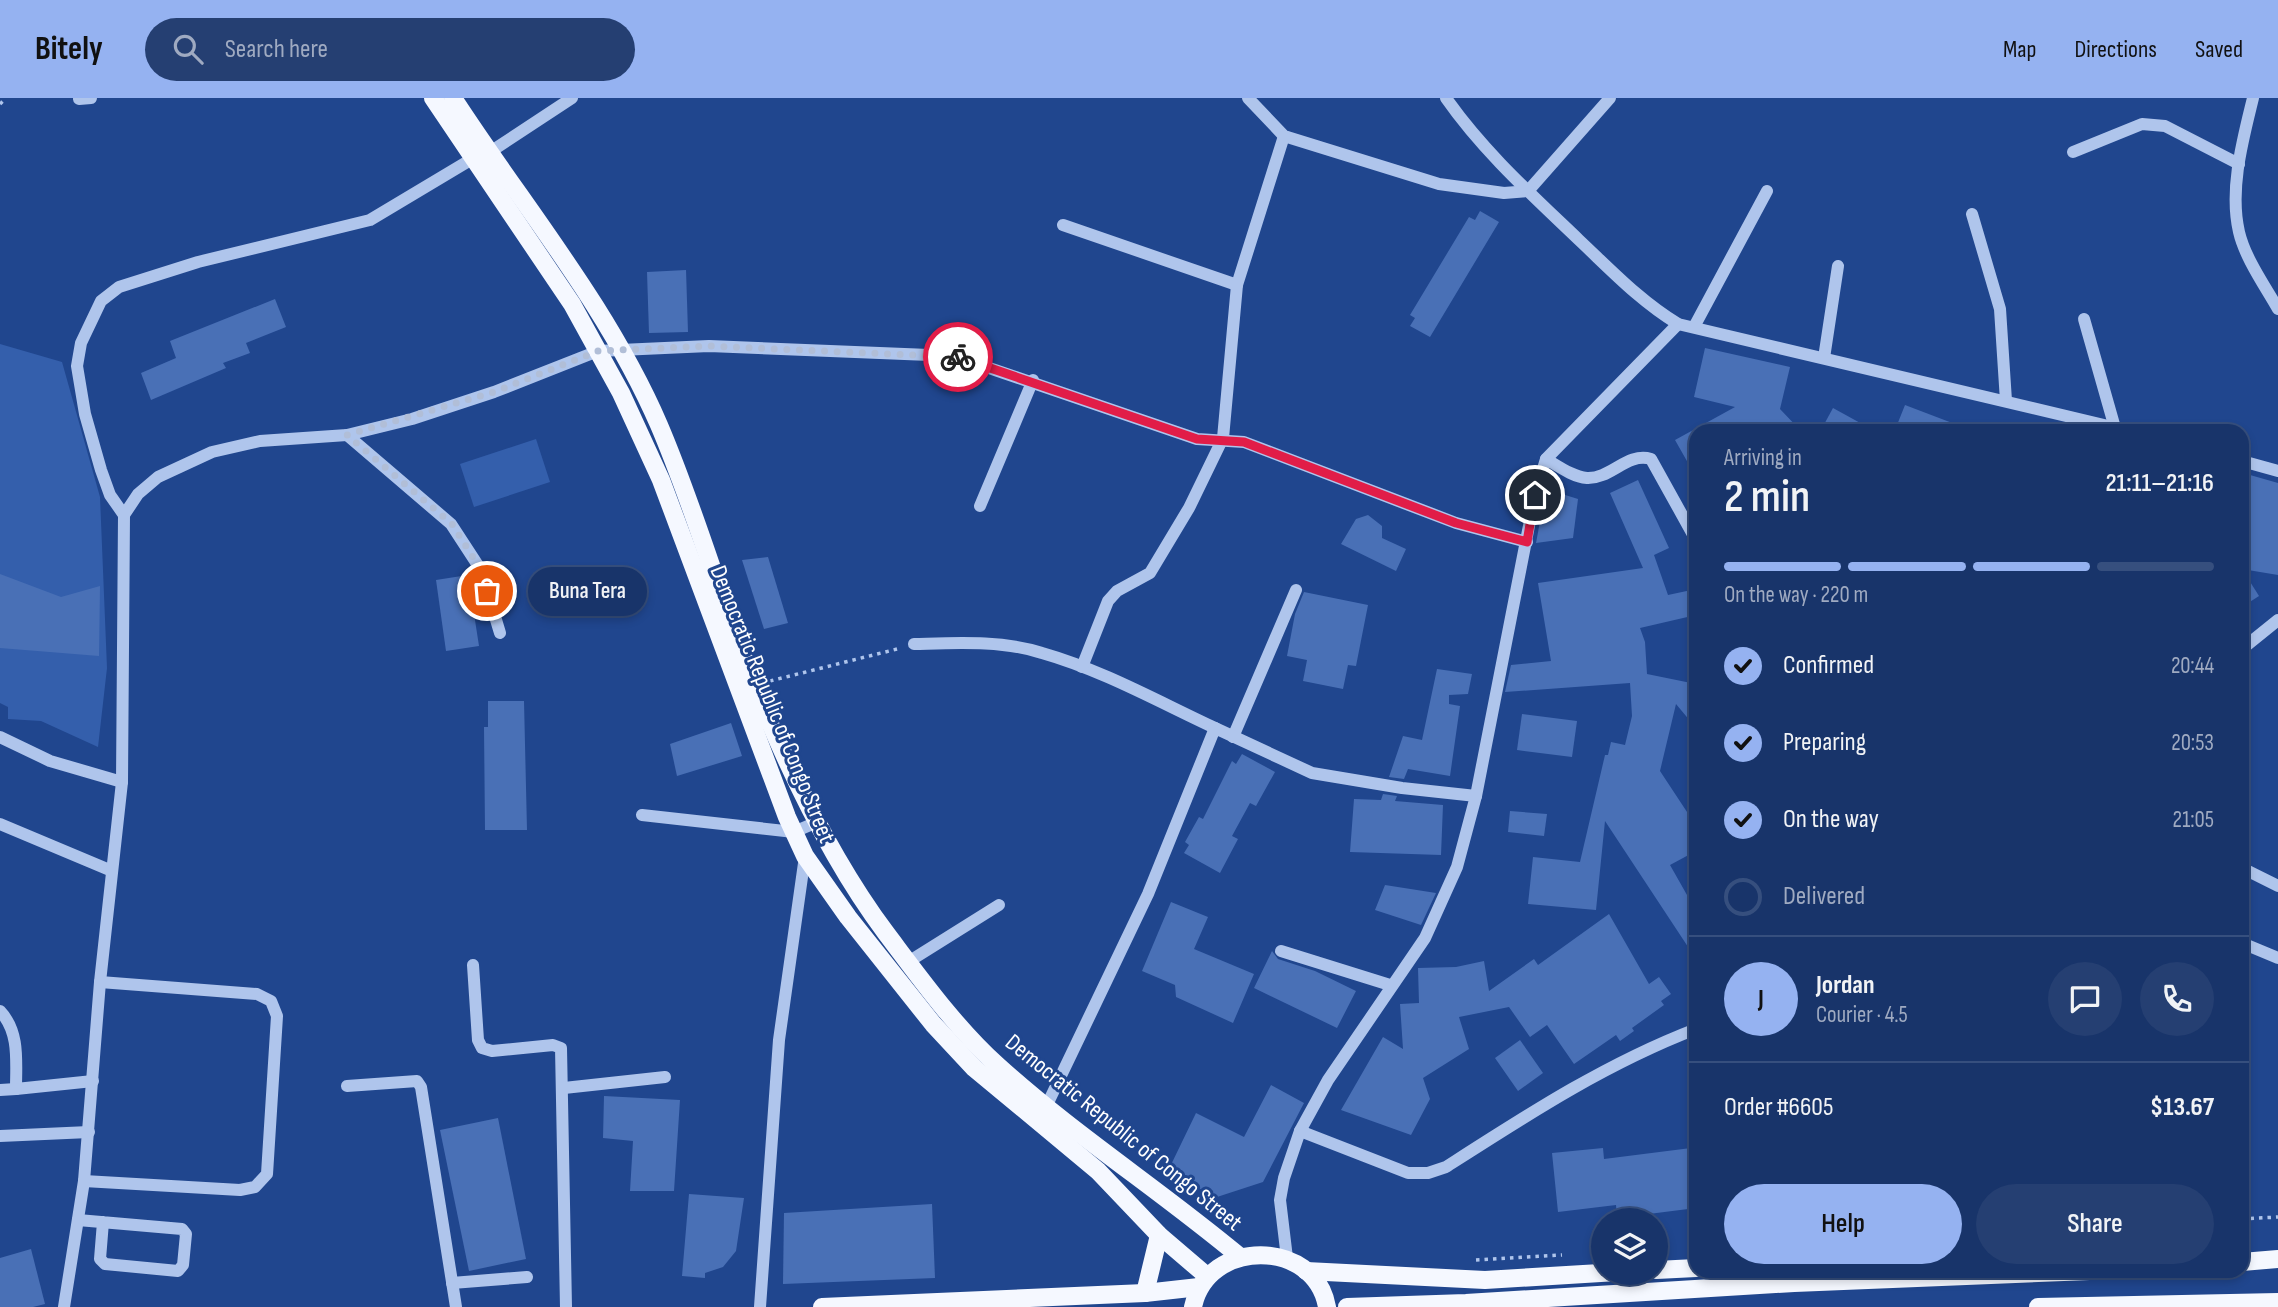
<!DOCTYPE html>
<meta charset="utf-8">
<style>
body{margin:0;font-family:"Sofia Sans Condensed",sans-serif;background:#253f72;color:#f1f3f6;height:100vh;display:flex;flex-direction:column;font-size:26px;white-space:nowrap}
*{box-sizing:border-box;margin:0}
p{font-size:23px;color:#9faac1}
.icon{flex:none;width:38px;height:38px;fill:none;stroke:currentColor;stroke-width:2;stroke-linecap:round;stroke-linejoin:round}
.map{position:relative;flex:1;overflow:hidden}
.drawer{position:absolute;left:1689px;top:326px;width:560px;height:854px;display:flex;flex-direction:column;background:#18346a;border-radius:21px;box-shadow:0 4px 10px #0003,0 0 0 2px #364f7e}
.drawer>*{flex:none}
.fabs{position:absolute;left:1591px;top:1110px;display:grid;gap:14px}
.fabs a{display:grid;place-items:center;width:77px;height:77px;border-radius:50%;background:#18346a;box-shadow:0 4px 10px #0003,0 0 0 2px #364f7e;font-size:35px}
.pin{position:absolute;display:grid;place-items:center;width:60px;height:60px;color:#fff;margin:-30px;border:4px solid #fff;border-radius:50%;box-shadow:0 2px 7px #0007}
.courier{position:absolute;display:grid;place-items:center;width:70px;height:70px;margin:-35px;border:5px solid #e11d48;border-radius:50%;background:#fff;color:#222;box-shadow:0 2px 9px #0007}
.bubble{position:absolute;height:49px;border-radius:24px;background:#18346a;box-shadow:0 4px 10px #0003,0 0 0 2px #364f7e;font-size:23px;font-weight:600;line-height:49px;text-align:center}
.overview em{font-style:normal;font-weight:600}
.overview div{display:flex;flex-direction:column-reverse}
.overview{display:flex;align-items:center;justify-content:space-between;height:119px;padding:0 35px}
h1{font-size:46px;font-weight:600;line-height:52px}
.bar{display:grid;grid-template-columns:repeat(4,1fr);gap:10px 7px;align-content:center;height:84px;padding:0 35px}
.bar i{height:9px;border-radius:5px;background:#364f7e}
.bar .on{background:#95b2f1}
.bar p{grid-column:span 4}
.line{display:flex;align-items:center;gap:18px;padding:0 35px;border-top:2px solid #364f7e}
.line div{flex:1}
.round{display:grid;place-items:center;flex:none;width:74px;height:74px;border-radius:37px;background:#253f72}
ol{padding:0 35px;list-style:none}
li{display:flex;align-items:center;gap:21px;height:77px}
li p{margin-inline-start:auto}
li .icon{padding:7px;border-radius:50%;background:#95b2f1;color:#111;stroke-width:4}
li:last-child{color:#9faac1}
li i{width:38px;height:38px;border:4px solid #364f7e;border-radius:50%}
.button{display:flex;gap:14px;margin-top:auto;padding:14px 35px}
.button a{flex:1;height:80px;border-radius:42px;background:#95b2f1;color:#111;font-size:28px;font-weight:600;line-height:80px;text-align:center}
.button a+a{background:#253f72;color:#f1f3f6}
header{display:flex;align-items:center;gap:42px;box-sizing:border-box;height:98px;padding:0 35px;background:#95b2f1;color:#111}
header strong{font-size:33px}
nav{display:flex;gap:38px;margin-inline-start:auto;font-size:24px}
.search{width:490px;height:63px;background:#253f72;display:flex;align-items:center;gap:18px;box-sizing:border-box;padding:0 24px;border-radius:38px;color:#9faac1;font-size:26px}
.map>svg:first-child{display:block}
.green{fill:#345fac}
.building{fill:#4970b6}
.lines{fill:none;stroke-linecap:round;stroke-linejoin:round}
.path{stroke:#afc5ec;stroke-width:3.5;stroke-dasharray:3.5 5;stroke-linecap:butt}
.minor{stroke:#afc5ec;stroke-width:12}
.major{stroke:#f5f8ff;stroke-width:18}
.done{stroke:#b1bed7;stroke-width:7;stroke-dasharray:0 12.6}
.route{stroke:#e11d48;stroke-width:9}
.labels{text-anchor:middle;stroke-width:6;stroke-linejoin:round;paint-order:stroke}
.street-label{font-size:24px;fill:#fff;stroke:#20468e}
</style>
<header>
<strong>Bitely</strong>
<div class="search"><svg class="icon" aria-label="search" viewBox="0 0 24 24"><circle cx="10" cy="10" r="6"/><path d="M15 15l6 6"/></svg>Search here</div>
<nav><a>Map</a><a>Directions</a><a>Saved</a></nav>
</header>
<div class="map">
<svg width="2278" height="1209" viewBox="0 0 2278 1209">
<rect width="100%" height="100%" fill="#20468e"/>
<g class="green">
<polygon points="0,246 62,264 100,399 107,570 98,649 41,623 8,621 8,609 0,605"/>
<polygon points="536,341 550,384 474,409 460,366"/>
</g>
<g class="building">
<polygon points="1480,113 1499,124 1430,239 1410,228 1415,220 1410,217 1469,119 1475,122"/>
<polygon points="686,172 688,234 649,235 647,174"/>
<polygon points="275,201 286,229 246,245 250,255 223,265 226,270 151,302 141,275 176,260 170,243"/>
<polygon points="1705,250 1790,269 1780,311 1800,332 1696,332 1696,379 1675,342 1735,309 1694,299"/>
<polygon points="1905,307 1968,331 1968,332 1895,332"/>
<polygon points="1833,310 1873,332 1821,332"/>
<polygon points="2250,377 2278,385 2278,477 2242,471 2242,421 2245,421"/>
<polygon points="1638,382 1669,450 1654,457 1668,497 1696,491 1696,517 1640,530 1645,544 1647,576 1696,586 1696,630 1676,606 1660,673 1689,717 1696,713 1696,753 1670,767 1687,797 1696,792 1696,861 1605,723 1596,812 1528,806 1533,759 1580,764 1605,657 1608,657 1611,644 1625,647 1632,618 1630,585 1505,594 1511,567 1551,563 1538,485 1643,470 1610,395"/>
<polygon points="1546,391 1578,401 1573,440 1536,445"/>
<polygon points="1368,417 1382,428 1382,440 1406,451 1396,473 1341,446 1356,421"/>
<polygon points="768,459 788,525 764,531 742,462"/>
<polygon points="2242,471 2259,498 2242,509"/>
<polygon points="0,476 61,499 100,488 99,558 0,550"/>
<polygon points="468,477 479,548 446,553 436,482"/>
<polygon points="1304,494 1368,507 1356,568 1348,567 1343,591 1303,583 1307,562 1287,558 1295,516"/>
<polygon points="1437,571 1472,576 1468,596 1449,597 1449,606 1460,608 1450,678 1408,671 1404,681 1389,679 1403,638 1422,642"/>
<polygon points="488,603 524,603 527,732 485,732 484,629 488,629"/>
<polygon points="1522,616 1577,623 1572,659 1517,652"/>
<polygon points="731,625 742,658 677,678 670,646"/>
<polygon points="1242,656 1275,674 1256,708 1250,705 1232,738 1238,741 1220,775 1184,755 1189,747 1185,744 1199,719 1203,721 1232,663 1236,666"/>
<polygon points="1383,696 1397,698 1395,703 1443,707 1441,757 1350,754 1354,701 1381,702"/>
<polygon points="1510,713 1547,716 1544,738 1508,734"/>
<polygon points="1385,787 1436,795 1421,827 1375,812"/>
<polygon points="1171,804 1208,819 1194,851 1254,876 1233,925 1176,899 1175,887 1142,873"/>
<polygon points="1609,816 1649,886 1659,879 1671,896 1661,903 1664,907 1632,930 1634,933 1620,943 1616,937 1574,966 1547,927 1530,939 1509,909 1459,919 1469,951 1423,980 1430,1001 1411,1037 1341,1012 1383,939 1403,951 1400,906 1419,905 1418,870 1456,869 1484,863 1489,893 1534,861 1538,867"/>
<polygon points="1272,853 1278,861 1315,873 1356,893 1337,930 1254,890"/>
<polygon points="1520,942 1543,975 1518,993 1495,960"/>
<polygon points="1271,987 1304,1005 1263,1084 1217,1099 1167,1075 1196,1015 1244,1039"/>
<polygon points="604,998 680,1002 674,1093 630,1093 633,1043 603,1040"/>
<polygon points="498,1020 526,1161 469,1173 440,1032"/>
<polygon points="1603,1050 1604,1061 1691,1050 1696,1110 1617,1120 1616,1107 1558,1114 1552,1055"/>
<polygon points="689,1096 744,1100 736,1153 723,1169 705,1175 705,1180 682,1178"/>
<polygon points="932,1106 935,1180 783,1186 784,1115"/>
<polygon points="31,1151 45,1206 33,1209 0,1209 0,1160"/>
</g>
<g class="lines">
<g class="path">
<polyline points="0,6 6,0"/>
<polyline points="770,583 901,550"/>
<polyline points="2242,1121 2278,1119"/>
<polyline points="1476,1162 1562,1157"/>
</g>
<g class="minor">
<polyline points="1248,0 1284,38 1439,86 1504,95 1528,93 1610,0"/>
<path d="M1446 0C1483 53 1532 97 1579 142 1611 172 1640 203 1678 226L2125 332"/>
<path d="M2253 0C2243 41 2229 91 2239 134 2245 160 2265 188 2278 211"/>
<polyline points="79,1 91,0"/>
<polyline points="490,54 572,0"/>
<polyline points="2073,54 2142,26 2165,28 2239,66"/>
<polyline points="1972,116 2000,211 2006,303"/>
<polyline points="1063,127 1237,187"/>
<polyline points="2084,221 2115,330"/>
<polyline points="1694,229 1767,93"/>
<polyline points="1824,260 1838,168"/>
<polyline points="347,337 451,426 481,472 500,535"/>
<path d="M1546 361C1558 368 1573 379 1587 380 1611 381 1627 354 1651 361L1696 442"/>
<polyline points="2242,363 2278,373"/>
<polyline points="980,408 1033,282"/>
<polyline points="124,417 110,397 101,372 85,316 77,268 81,245 101,203 119,189 198,164 370,122 472,61"/>
<path d="M914 546C955 545 1002 542 1042 555 1102 572 1159 604 1215 630"/>
<polyline points="2242,551 2278,522"/>
<polyline points="1082,569 1108,503 1117,493 1150,475 1189,410 1223,340 1237,187 1284,38"/>
<polyline points="0,639 50,663 122,684"/>
<polyline points="1233,639 1296,492"/>
<polyline points="642,717 794,734 817,724"/>
<polyline points="0,726 112,773"/>
<polyline points="2242,770 2278,788"/>
<polyline points="2242,845 2278,860"/>
<polyline points="1281,853 1390,887"/>
<polyline points="908,864 999,807"/>
<polyline points="473,867 478,942 482,950 492,953 553,947 561,950 566,1209"/>
<path d="M0 913C20 934 16 964 16 991L93 983"/>
<polyline points="347,988 417,983 421,989 456,1209"/>
<polyline points="564,990 665,979"/>
<polyline points="0,992 16,991"/>
<polyline points="1046,1009 1148,796 1215,630 1312,675 1402,690 1476,698"/>
<path d="M1300 1033 1408 1075H1428L1446 1069C1527 1017 1605 966 1696 931"/>
<polyline points="0,1038 89,1034"/>
<polyline points="84,1083 240,1092 255,1089 267,1076 277,918 271,903 257,896 100,884"/>
<polyline points="78,1122 182,1131 186,1136 183,1167 178,1173 105,1166 100,1161 103,1124"/>
<polyline points="1287,1160 1280,1102 1284,1080 1300,1033 1328,982 1425,840 1457,769 1476,698 1535,397 1546,361 1678,226"/>
<polyline points="452,1185 527,1179"/>
<polyline points="64,1209 84,1083 100,884 122,684 124,417 138,396 158,379 212,354 260,343 347,337 412,321 494,294 598,253 709,248 954,258 1197,341 1244,344 1456,425 1527,444"/>
<polyline points="760,1209 779,942 805,758"/>
</g>
<g class="major">
<polyline points="433,0 572,206 621,295 661,382 787,719 805,758 848,819 933,926 974,970 1098,1073 1159,1137 1207,1178"/>
<path d="M453 0C523 108 607 207 659 327 689 397 711 470 737 542 774 641 823 751 886 835 920 880 955 929 997 967 1073 1036 1160 1092 1239 1158"/>
<polyline points="2242,1164 2278,1161"/>
<polyline points="1656,1172 1696,1170"/>
<polyline points="1306,1173 1485,1182 1617,1174"/>
<polyline points="1145,1195 1159,1137"/>
<polyline points="822,1209 1145,1195 1199,1189"/>
<path d="M1193 1209C1207 1140 1315 1140 1327 1209"/>
<polyline points="1347,1209 1466,1205 1794,1185 2115,1172"/>
<polyline points="2038,1209 2278,1204"/>
</g>
</g>
<g class="lines">
<polyline class="done" points="487,493 481,472 452,426 347,337 494,294 598,253 709,248 958,259"/>
<polyline class="route" points="958,259 1197,341 1244,344 1456,425 1527,444 1535,397"/>
</g>
<g class="labels">
<g class="street-label">
<text transform="translate(773 606) rotate(68)" y="8">Democratic Republic of Congo Street</text>
<text transform="translate(1124 1034) rotate(39)" y="8">Democratic Republic of Congo Street</text>
</g>
</g>
</svg>
<div class="fabs">
<a><svg class="icon" aria-label="layers" viewBox="0 0 24 24"><path d="M12 4l9 5-9 5-9-5zM3 14l9 5 9-5"/></svg></a>
</div>
<div class="pin" style="left:487px;top:493px;background:#ea580c"><svg class="icon" aria-label="bag" viewBox="0 0 24 24"><path d="M5 8h14l-1 12H6zM9 8a3 3 0 0 1 6 0"/></svg></div>
<div class="pin" style="left:1535px;top:397px;background:#1f2937"><svg class="icon" aria-label="home" viewBox="0 0 24 24"><path d="M3 11l9-7 9 7M6 9v11h12V9"/></svg></div>
<div class="courier" style="left:958px;top:259px"><svg class="icon" aria-label="bike" viewBox="0 0 24 24"><circle cx="6" cy="16" r="4"/><circle cx="18" cy="16" r="4"/><path d="M6 16l4-8h5l3 8M10 8l3 8H6M13 5h3"/></svg></div>
<div class="bubble" style="left:528px;top:469px;width:119px">Buna Tera</div>
<section class="drawer">
<div class="overview"><div><h1>2 min</h1><p>Arriving in</p></div><em>21:11–21:16</em></div>
<div class="bar"><i class="on"></i><i class="on"></i><i class="on"></i><i></i><p>On the way · 220 m</p></div>
<ol>
<li><svg class="icon" aria-label="check" viewBox="0 0 24 24"><path d="M5 12l5 5 9-10"/></svg>Confirmed<p>20:44</p></li>
<li><svg class="icon" aria-label="check" viewBox="0 0 24 24"><path d="M5 12l5 5 9-10"/></svg>Preparing<p>20:53</p></li>
<li><svg class="icon" aria-label="check" viewBox="0 0 24 24"><path d="M5 12l5 5 9-10"/></svg>On the way<p>21:05</p></li>
<li><i></i>Delivered</li>
</ol>
<div class="line" style="height:126px"><b class="round" style="background:#95b2f1;color:#111">J</b><div><b>Jordan</b><p>Courier · 4.5</p></div><a class="round"><svg class="icon" aria-label="chat" viewBox="0 0 24 24"><path d="M4 5h16v11H9l-5 4z"/></svg></a><a class="round"><svg class="icon" aria-label="phone" viewBox="0 0 24 24"><path d="M5 4h4l2 5-3 2q2 4 5 5l2-3 5 2v4C11 20 4 13 5 4z"/></svg></a></div>
<div class="line" style="height:91px"><div>Order #6605</div><b>$13.67</b></div>
<div class="button"><a>Help</a><a>Share</a></div>
</section>
</div>
